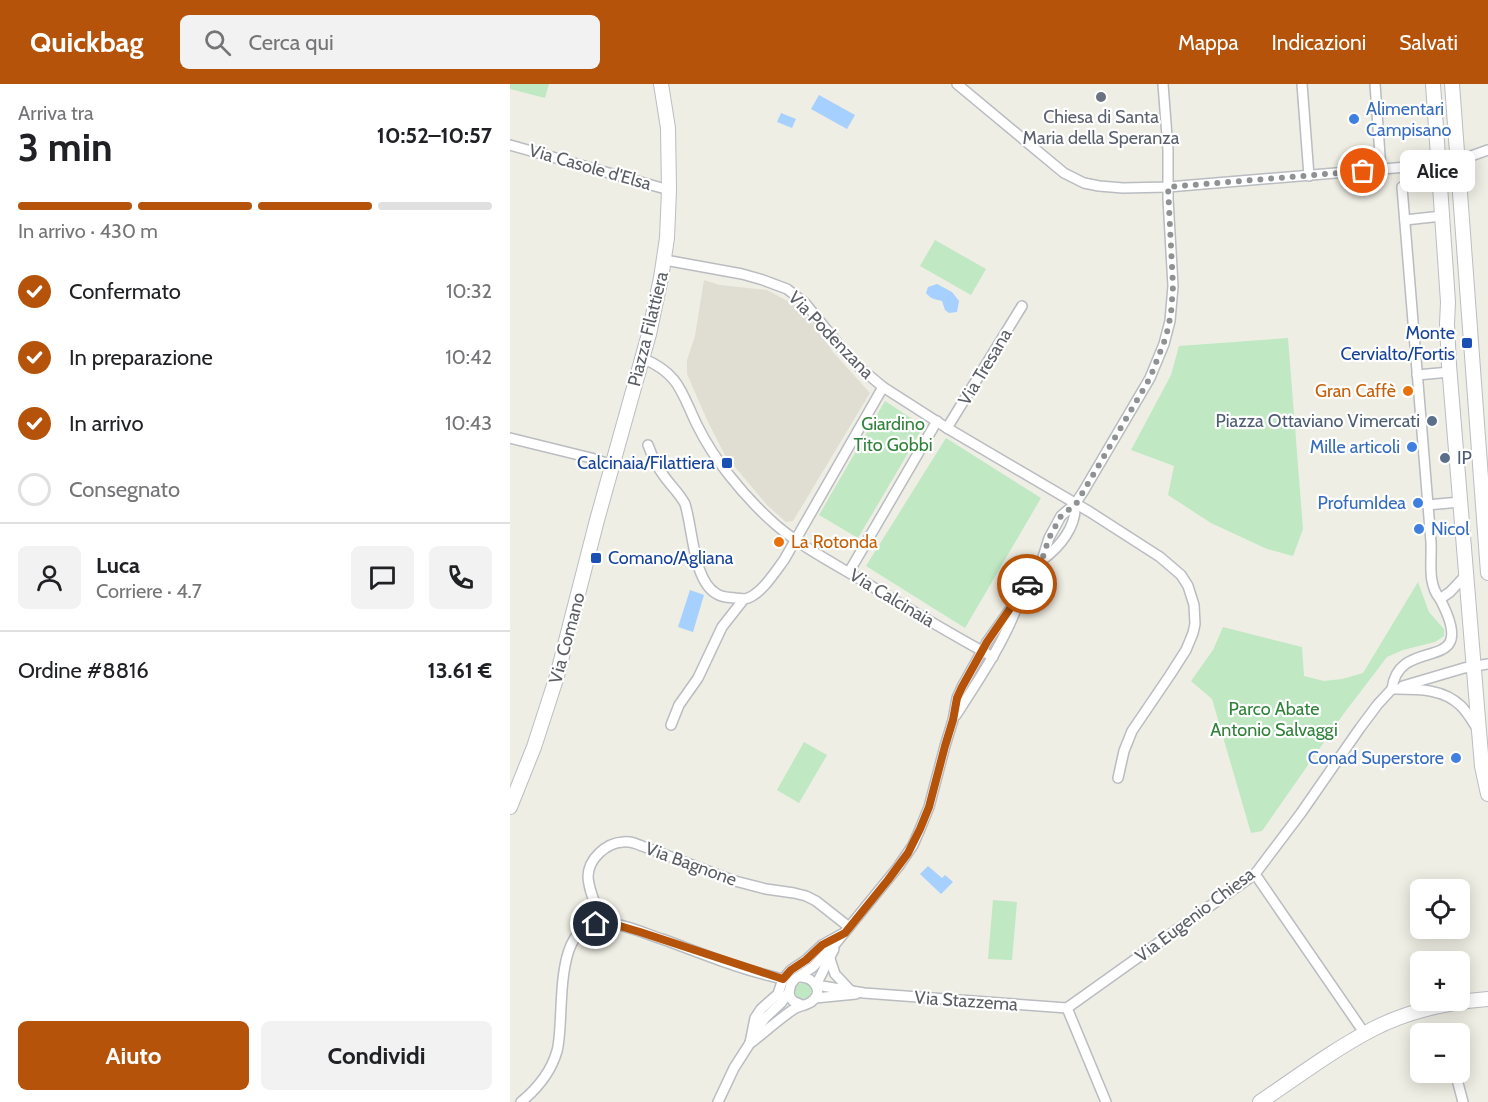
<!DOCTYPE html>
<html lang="it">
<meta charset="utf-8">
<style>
body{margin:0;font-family:Cabin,sans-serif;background:#f2f2f2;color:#202124;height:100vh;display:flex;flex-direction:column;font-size:22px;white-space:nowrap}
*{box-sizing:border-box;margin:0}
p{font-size:20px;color:#757577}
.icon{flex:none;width:33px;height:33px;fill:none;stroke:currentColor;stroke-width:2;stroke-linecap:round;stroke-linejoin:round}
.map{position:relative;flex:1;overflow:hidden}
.details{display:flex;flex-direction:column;background:#fff;width:510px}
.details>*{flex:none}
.controls{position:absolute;left:900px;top:795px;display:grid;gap:12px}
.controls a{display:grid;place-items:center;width:60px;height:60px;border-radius:9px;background:#fff;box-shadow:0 3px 15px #0003;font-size:30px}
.pin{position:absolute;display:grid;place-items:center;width:51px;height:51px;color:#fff;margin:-26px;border:3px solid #fff;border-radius:50%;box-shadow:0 2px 6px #0007}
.courier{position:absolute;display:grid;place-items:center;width:60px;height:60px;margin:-30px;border:4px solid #b45309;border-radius:50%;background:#fff;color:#222;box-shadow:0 2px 8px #0007}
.bubble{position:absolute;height:42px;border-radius:9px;background:#fff;box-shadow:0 3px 15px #0003;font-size:20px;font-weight:700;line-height:42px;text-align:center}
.head em{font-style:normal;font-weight:700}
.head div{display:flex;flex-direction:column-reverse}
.head{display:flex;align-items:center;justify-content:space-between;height:102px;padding:0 18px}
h1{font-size:39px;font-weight:700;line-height:45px}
.bar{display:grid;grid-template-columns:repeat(4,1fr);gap:9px 6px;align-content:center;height:72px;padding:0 18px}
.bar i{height:8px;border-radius:4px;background:#e0e0e0}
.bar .on{background:#b45309}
.bar p{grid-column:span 4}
.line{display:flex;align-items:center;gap:15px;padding:0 18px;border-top:2px solid #e0e0e0}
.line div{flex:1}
.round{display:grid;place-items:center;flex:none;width:63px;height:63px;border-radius:9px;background:#f2f2f2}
ol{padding:0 18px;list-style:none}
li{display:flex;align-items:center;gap:18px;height:66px}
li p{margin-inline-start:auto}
li .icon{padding:6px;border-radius:50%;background:#b45309;color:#fff;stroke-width:4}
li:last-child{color:#757577}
li i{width:33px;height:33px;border:3px solid #e0e0e0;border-radius:50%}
.cta{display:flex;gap:12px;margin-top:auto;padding:12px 18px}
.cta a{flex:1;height:69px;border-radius:9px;background:#b45309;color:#fff;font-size:24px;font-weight:700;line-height:69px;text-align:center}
.cta a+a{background:#f2f2f2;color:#202124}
header{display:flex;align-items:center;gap:36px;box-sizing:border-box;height:84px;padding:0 30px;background:#b45309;color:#fff}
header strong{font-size:28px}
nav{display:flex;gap:33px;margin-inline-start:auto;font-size:21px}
.search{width:420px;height:54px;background:#f2f2f2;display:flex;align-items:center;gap:15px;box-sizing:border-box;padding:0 21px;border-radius:9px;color:#757577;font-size:22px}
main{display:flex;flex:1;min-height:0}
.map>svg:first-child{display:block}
.education{fill:#e0ddd3}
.green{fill:#bfe8c3}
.water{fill:#a5d0ff}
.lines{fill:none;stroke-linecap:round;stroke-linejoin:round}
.street-casing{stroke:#b9bcc1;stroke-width:12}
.secondary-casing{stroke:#babdc3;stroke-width:16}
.street{stroke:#fff;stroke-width:9}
.secondary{stroke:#fff;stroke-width:14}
.done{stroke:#8f9292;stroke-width:6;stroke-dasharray:0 10.8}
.route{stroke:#b45309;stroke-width:8}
.worship-dot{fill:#6b7280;stroke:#fff;stroke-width:2}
.shop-dot{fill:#3f7fe0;stroke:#fff;stroke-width:2}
.transit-dot{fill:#1a4fb4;stroke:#fff;stroke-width:2}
.food-dot{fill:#e8710a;stroke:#fff;stroke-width:2}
.service-dot{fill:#5c6f8a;stroke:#fff;stroke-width:2}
.labels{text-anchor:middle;stroke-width:4.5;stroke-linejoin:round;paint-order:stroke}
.shop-label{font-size:18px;fill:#366cbe;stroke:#fff;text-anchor:end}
.worship-label{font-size:18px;fill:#5b616d;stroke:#fff}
.street-label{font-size:18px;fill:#5c6066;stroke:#fff}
.transit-label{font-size:18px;fill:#164399;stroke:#fff;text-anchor:end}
.food-label{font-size:18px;fill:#c56008;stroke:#fff;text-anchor:end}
.service-label{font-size:18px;fill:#4e5e75;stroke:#fff;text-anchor:end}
.park-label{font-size:18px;fill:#30823a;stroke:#fff}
</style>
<header>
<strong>Quickbag</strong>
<div class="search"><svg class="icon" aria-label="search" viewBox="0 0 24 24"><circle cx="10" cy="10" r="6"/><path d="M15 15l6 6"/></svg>Cerca qui</div>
<nav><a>Mappa</a><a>Indicazioni</a><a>Salvati</a></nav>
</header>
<main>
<section class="details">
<div class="head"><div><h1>3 min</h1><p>Arriva tra</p></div><em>10:52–10:57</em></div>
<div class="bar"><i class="on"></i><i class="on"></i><i class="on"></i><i></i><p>In arrivo · 430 m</p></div>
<ol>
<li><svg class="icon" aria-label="check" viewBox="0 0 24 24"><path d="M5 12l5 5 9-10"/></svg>Confermato<p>10:32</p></li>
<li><svg class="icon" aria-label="check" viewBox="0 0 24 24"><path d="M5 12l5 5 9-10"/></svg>In preparazione<p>10:42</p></li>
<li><svg class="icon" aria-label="check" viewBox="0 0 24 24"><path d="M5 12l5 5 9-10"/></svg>In arrivo<p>10:43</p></li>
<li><i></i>Consegnato</li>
</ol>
<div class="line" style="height:108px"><a class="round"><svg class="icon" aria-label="person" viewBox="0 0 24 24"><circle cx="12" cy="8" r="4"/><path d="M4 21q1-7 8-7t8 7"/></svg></a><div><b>Luca</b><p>Corriere · 4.7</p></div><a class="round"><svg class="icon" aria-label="chat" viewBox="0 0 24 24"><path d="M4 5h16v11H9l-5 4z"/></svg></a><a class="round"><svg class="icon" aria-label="phone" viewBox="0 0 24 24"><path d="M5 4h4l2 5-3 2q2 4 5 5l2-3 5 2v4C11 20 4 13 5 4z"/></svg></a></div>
<div class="line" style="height:78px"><div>Ordine #8816</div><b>13.61 €</b></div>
<div class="cta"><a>Aiuto</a><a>Condividi</a></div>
</section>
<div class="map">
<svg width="978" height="1018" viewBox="0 0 978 1018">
<rect width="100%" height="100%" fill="#efeee4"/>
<polygon class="education" points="194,196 210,201 257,206 285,221 303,240 323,268 360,309 283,437 276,438 257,421 215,371 198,338 177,290 177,276 185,252"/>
<g class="green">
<polygon points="0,0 39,0 35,14 0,5"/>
<polygon points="425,156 476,185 461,211 410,182"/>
<polygon points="778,254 793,445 783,472 757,465 701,439 658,411 664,382 621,366 661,291 669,262"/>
<polygon points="375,317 410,340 411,347 348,454 309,431"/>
<polygon points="436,354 531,414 455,544 356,482"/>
<polygon points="908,498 919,528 934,545 934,552 925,558 893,566 877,573 835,628 752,747 741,749 702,615 681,597 703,566 713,543 792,563 794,592 814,597 832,595 853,589"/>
<polygon points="294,658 317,671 289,719 267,706"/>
<polygon points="483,816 507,818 502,876 478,875"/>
<circle cx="293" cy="907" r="8"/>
</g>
<g class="water">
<polygon points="309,11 345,31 337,45 301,25"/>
<polygon points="271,29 286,35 282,44 267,38"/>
<path d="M427 200 442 208 449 217 447 228 439 229 435 226 432 217C424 215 421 215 416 209L418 203Z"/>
<polygon points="180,506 194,511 183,548 168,543"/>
<polygon points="418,782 432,794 435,791 443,798 431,810 410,790"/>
</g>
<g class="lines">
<defs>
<g id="street">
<polyline points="447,0 554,89 574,99 589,102 613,104 658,103 932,80 947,77 978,66"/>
<polyline points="792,0 799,92"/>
<polyline points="865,0 871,86"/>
<polyline points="0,61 159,106"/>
<path d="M892 103 921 458C922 478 917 499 930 515"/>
<polyline points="895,136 932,132"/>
<polyline points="155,176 232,190 253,196 277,205 295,219 334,267 348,282 373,303 437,344 580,428 650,473 671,491 678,502 684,521 685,540 683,549 676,566 660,591 622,647 614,667 608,694"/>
<path d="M132 274C170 290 171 308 187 341 196 359 207 376 219 391 233 409 249 426 266 441 293 464 327 481 358 500 399 525 441 550 483 573"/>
<polyline points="907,291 940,288"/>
<polyline points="437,344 512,222"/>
<polyline points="0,354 81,374 102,381"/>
<path d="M138 361C142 372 147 383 154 392 161 402 170 410 175 420 183 445 183 497 207 510 213 514 219 513 225 514 226 514 234 515 235 515 251 511 265 488 274 476L373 303"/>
<polyline points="917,421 950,418"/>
<path d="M532 476C550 463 567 442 565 420"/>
<polyline points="339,488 427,337"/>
<polyline points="893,602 954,584 978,580"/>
<path d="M882 605C889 548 972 595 930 515L940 508 956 491"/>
<path d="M882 605C906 605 933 604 951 622 958 629 963 638 968 646"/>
<path d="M446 631C470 594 495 557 510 515"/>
<polyline points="161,641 169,621 188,594 212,543 234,515"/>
<polyline points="745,790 855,950"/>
<path d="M93 839C87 824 79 808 78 793 78 775 96 759 113 758 120 757 125 759 132 762L225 797 256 805 284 809 296 812 306 817 339 843"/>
<polyline points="320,875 325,890 340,906"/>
<polyline points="306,901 354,909 557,924"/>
<polyline points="306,901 324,865"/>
<polyline points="305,914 346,910"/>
<polyline points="292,921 283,917 280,913 279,908 281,900 285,895 303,883 326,859 388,783 403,761 410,745 419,723 435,662 443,636 447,614 452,603 477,558 513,507 532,476 539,454 551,432 565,420 573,408 640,294 654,260 660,237 663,202 658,115 658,66 653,0"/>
<polyline points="557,924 745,790 791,729 850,644 868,620 882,605"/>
<polyline points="557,924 596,1018"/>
<path d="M242 958C256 947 269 935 284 925 289 922 297 921 301 918 315 908 304 893 290 893"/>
<polyline points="240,959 245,934 251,925 268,910 273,895 281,886 296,876 312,861 332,850"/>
<polyline points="945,988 953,1018"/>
<path d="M11 1018C28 1004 41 988 47 967 56 934 40 835 95 839 114 840 134 849 152 855 191 869 231 886 273 895"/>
<polyline points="208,1018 224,984 240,959 244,949 255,934 271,919 279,908"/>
</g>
<g id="secondary">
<polyline points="923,0 938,218 937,240 939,281 969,647 972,682 978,710"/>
<polyline points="942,0 978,489"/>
<polyline points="0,723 24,663 47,592 87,436 139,250 151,194 157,154 159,106 158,44 151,0"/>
<path d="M750 1018C787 993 823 966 863 945 898 927 939 918 978 915"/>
</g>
</defs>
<use href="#street" class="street-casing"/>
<use href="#secondary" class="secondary-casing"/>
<use href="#street" class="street"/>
<use href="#secondary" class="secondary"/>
</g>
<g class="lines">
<polyline class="done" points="517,500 532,476 539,454 551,432 566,420 640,294 656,253 661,230 663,202 658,103 853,87"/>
<polyline class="route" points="86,840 93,839 103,840 130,848 273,895 281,886 296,876 312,861 335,849 378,796 398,769 410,745 419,723 435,662 443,636 447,614 452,603 477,558 517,500"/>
</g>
<circle class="worship-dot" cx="591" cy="13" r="6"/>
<g class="shop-dot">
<circle cx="844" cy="35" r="6"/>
<circle cx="902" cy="363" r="6"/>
<circle cx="908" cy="419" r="6"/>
<circle cx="909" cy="445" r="6"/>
<circle cx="946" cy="674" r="6"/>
</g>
<g class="transit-dot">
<rect x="951" y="253" width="12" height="12" rx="3"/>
<rect x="211" y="373" width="12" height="12" rx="3"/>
<rect x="80" y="468" width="12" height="12" rx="3"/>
</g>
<g class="food-dot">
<circle cx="898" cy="307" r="6"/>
<circle cx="269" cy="458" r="6"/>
</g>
<g class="service-dot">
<circle cx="922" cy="337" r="6"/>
<circle cx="935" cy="374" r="6"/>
</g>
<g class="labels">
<g class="shop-label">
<text x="856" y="31" text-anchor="start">Alimentari<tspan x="856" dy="21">Campisano</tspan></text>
<text x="890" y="369">Mille articoli</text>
<text x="896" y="425">ProfumIdea</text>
<text x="921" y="451" text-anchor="start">Nicol</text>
<text x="934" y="680">Conad Superstore</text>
</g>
<g class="worship-label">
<text x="591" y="39">Chiesa di Santa<tspan x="591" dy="21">Maria della Speranza</tspan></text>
</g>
<g class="street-label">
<text transform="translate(80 83) rotate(16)" y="6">Via Casole d'Elsa</text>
<text transform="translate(138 245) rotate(-76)" y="6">Piazza Filattiera</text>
<text transform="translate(321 251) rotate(46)" y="6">Via Podenzana</text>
<text transform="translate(475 283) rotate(-59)" y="6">Via Tresana</text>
<text transform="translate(382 514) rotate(31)" y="6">Via Calcinaia</text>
<text transform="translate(57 554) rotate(-75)" y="6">Via Comano</text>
<text transform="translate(181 780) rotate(20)" y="6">Via Bagnone</text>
<text transform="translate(685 831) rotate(-37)" y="6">Via Eugenio Chiesa</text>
<text transform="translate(456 917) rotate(4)" y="6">Via Stazzema</text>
</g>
<g class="transit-label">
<text x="945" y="255">Monte<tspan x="945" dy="21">Cervialto/Fortis</tspan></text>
<text x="205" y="385">Calcinaia/Filattiera</text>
<text x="98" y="480" text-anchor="start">Comano/Agliana</text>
</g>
<g class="food-label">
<text x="886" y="313">Gran Caffè</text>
<text x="281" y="464" text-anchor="start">La Rotonda</text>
</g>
<g class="service-label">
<text x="910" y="343">Piazza Ottaviano Vimercati</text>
<text x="947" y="380" text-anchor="start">IP</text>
</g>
<g class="park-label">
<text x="383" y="346">Giardino<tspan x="383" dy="21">Tito Gobbi</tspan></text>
<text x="764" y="631">Parco Abate<tspan x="764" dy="21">Antonio Salvaggi</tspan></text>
</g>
</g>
</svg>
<div class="controls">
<a><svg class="icon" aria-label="locate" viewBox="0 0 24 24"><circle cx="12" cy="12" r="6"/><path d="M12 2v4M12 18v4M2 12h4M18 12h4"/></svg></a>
<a>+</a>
<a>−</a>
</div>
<div class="pin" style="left:853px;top:87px;background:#ea580c"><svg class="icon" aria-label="bag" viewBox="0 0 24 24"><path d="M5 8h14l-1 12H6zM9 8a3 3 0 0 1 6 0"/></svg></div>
<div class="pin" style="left:86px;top:840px;background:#1f2937"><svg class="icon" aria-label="home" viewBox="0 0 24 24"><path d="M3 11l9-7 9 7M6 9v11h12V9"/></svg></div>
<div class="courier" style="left:517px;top:500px"><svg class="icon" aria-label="car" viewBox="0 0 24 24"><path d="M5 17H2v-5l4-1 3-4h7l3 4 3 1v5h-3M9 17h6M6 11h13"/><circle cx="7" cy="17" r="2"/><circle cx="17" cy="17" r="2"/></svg></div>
<div class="bubble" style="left:890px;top:66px;width:75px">Alice</div>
</div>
</main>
